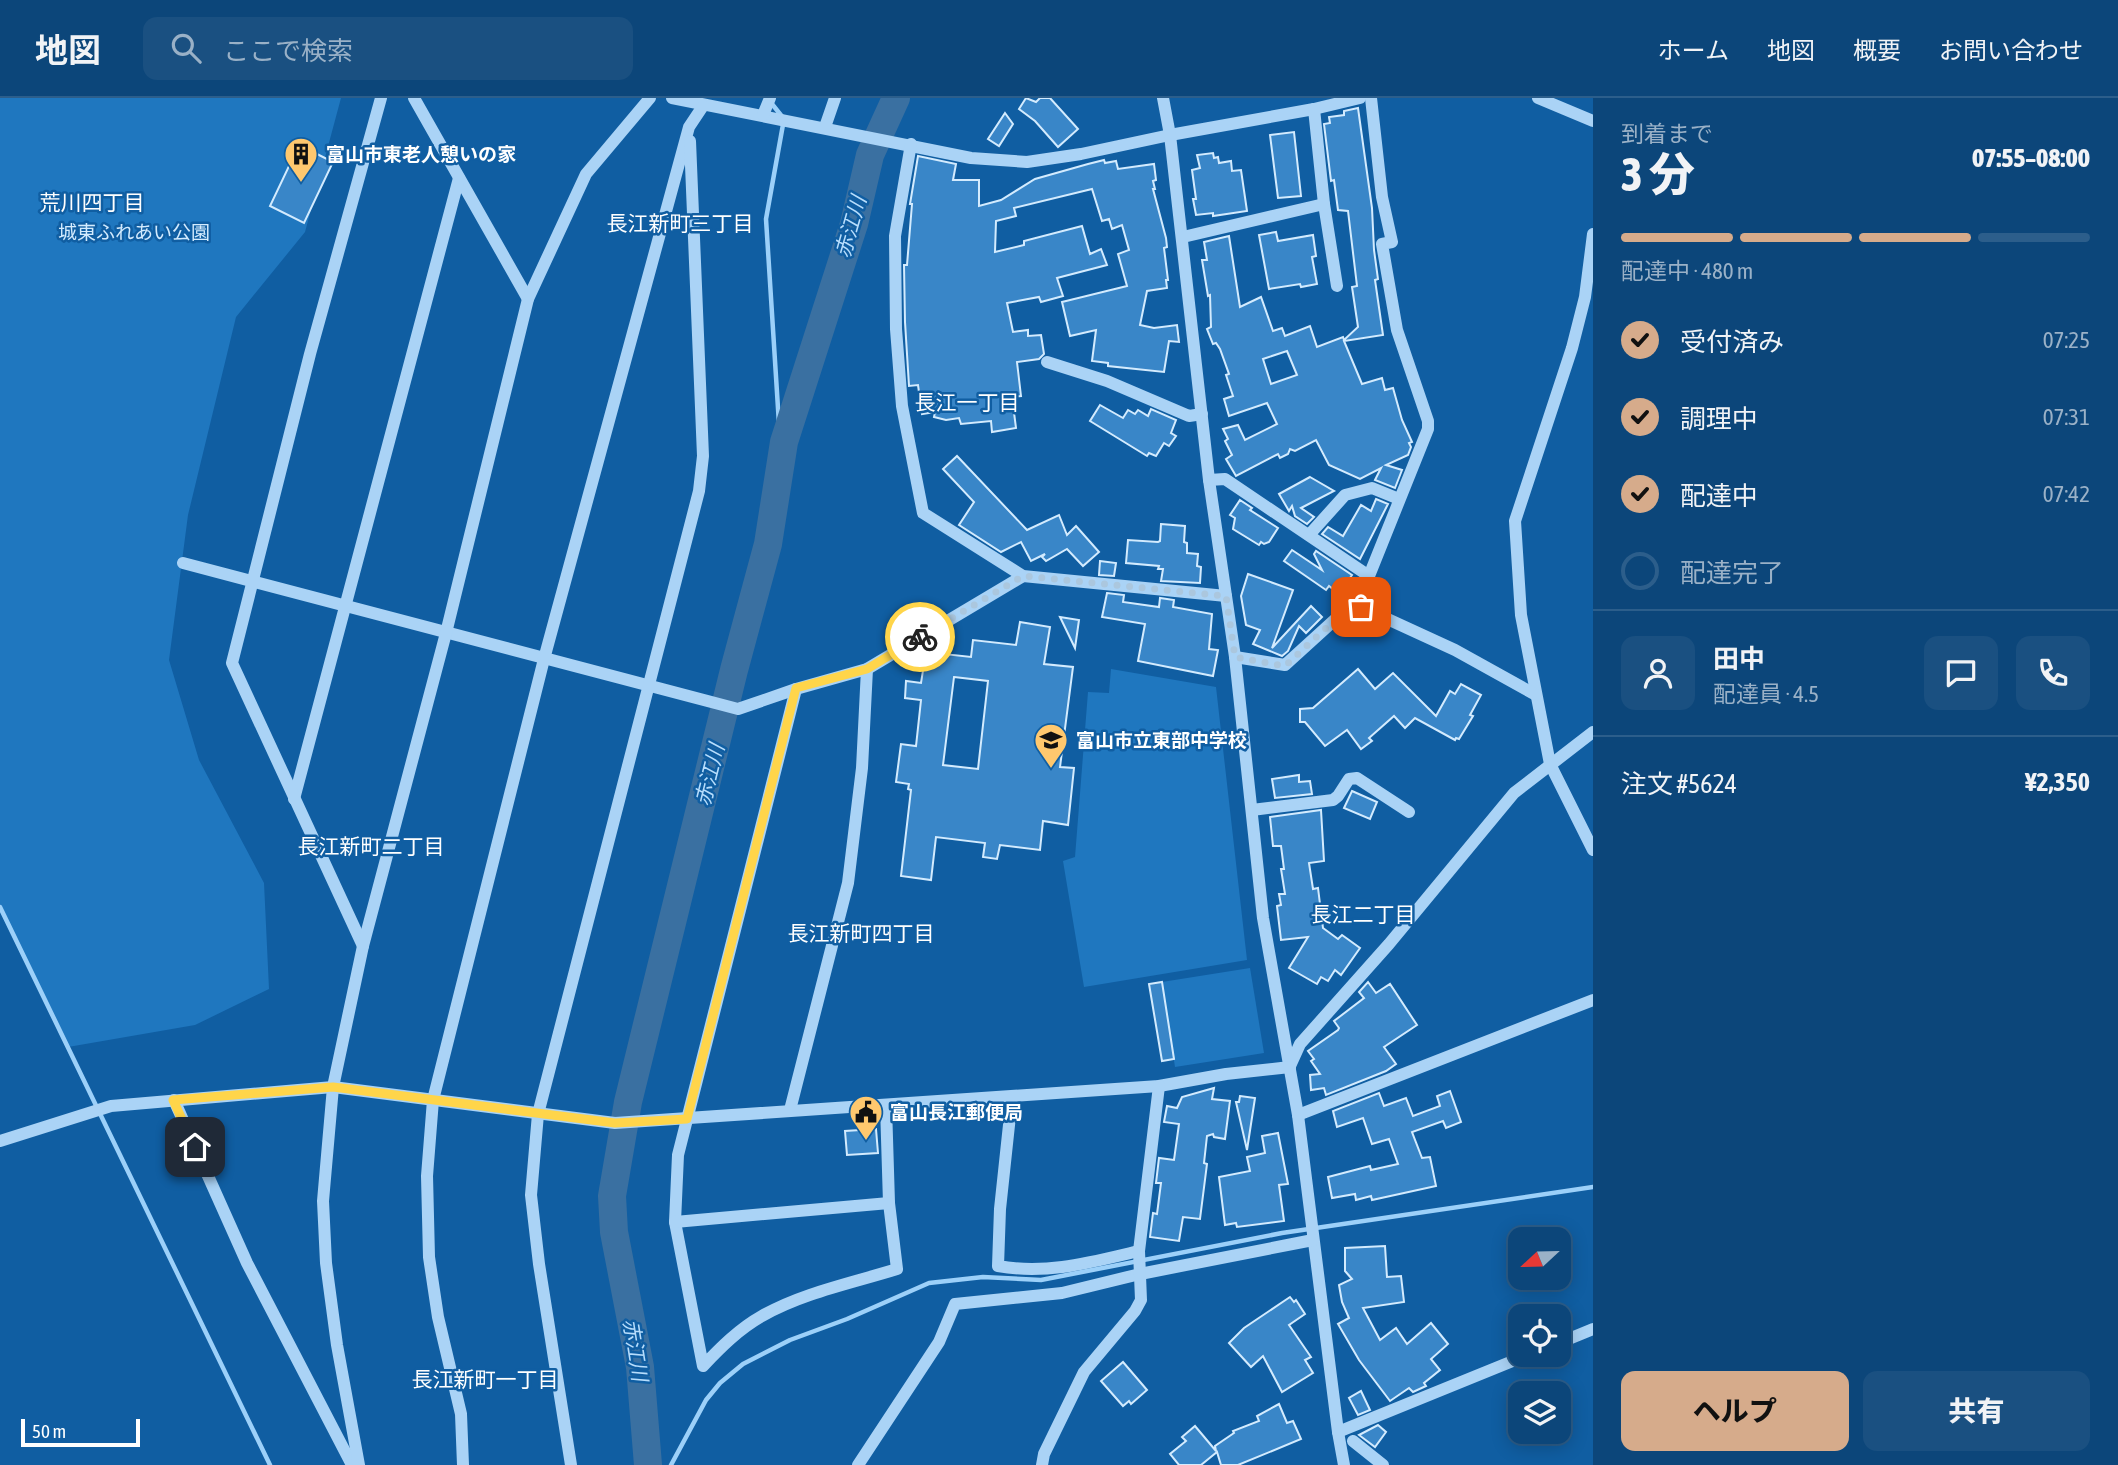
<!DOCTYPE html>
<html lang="ja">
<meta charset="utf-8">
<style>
body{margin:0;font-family:"Asap Condensed","Noto Sans JP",sans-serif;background:#1a5081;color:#f1f3f6;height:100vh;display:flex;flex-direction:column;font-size:26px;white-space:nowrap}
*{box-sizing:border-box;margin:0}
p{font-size:23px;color:#9ab1c7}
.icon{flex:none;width:38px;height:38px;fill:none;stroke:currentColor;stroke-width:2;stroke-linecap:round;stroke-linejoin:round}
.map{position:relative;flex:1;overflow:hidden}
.drawer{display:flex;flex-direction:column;background:#0c467a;width:525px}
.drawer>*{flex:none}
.needle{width:46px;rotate:248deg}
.controls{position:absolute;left:1508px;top:1129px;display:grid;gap:14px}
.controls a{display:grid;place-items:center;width:63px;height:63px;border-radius:14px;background:#0c467a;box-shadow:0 4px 18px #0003,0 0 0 2px #2c5e8b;font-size:35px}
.scale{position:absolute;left:21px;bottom:18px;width:119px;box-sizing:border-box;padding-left:7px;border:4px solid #fff;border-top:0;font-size:19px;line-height:24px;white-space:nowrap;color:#fff;-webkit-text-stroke:5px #105ea2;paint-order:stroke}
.pin{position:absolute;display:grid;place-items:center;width:60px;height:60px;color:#fff;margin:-30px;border-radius:14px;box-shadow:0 4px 10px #0006}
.courier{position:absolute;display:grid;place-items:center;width:70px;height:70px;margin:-35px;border:5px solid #ffd54a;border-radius:50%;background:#fff;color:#222;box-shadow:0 2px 9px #0007}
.head em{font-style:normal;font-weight:800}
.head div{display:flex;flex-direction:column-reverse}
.head{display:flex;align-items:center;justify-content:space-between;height:119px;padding:0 28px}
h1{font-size:46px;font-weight:800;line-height:52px}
.bar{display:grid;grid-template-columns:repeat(4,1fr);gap:10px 7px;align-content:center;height:84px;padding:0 28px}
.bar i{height:9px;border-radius:5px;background:#2c5e8b}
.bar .current{background:#d6ab8b}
.bar p{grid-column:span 4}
.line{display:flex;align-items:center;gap:18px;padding:0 28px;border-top:2px solid #2c5e8b}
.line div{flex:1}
.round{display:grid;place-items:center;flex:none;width:74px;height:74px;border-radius:14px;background:#1a5081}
ol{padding:0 28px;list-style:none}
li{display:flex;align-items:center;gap:21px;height:77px}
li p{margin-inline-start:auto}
li .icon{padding:7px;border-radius:50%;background:#d6ab8b;color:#111;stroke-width:4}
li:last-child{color:#9ab1c7}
li i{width:38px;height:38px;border:4px solid #2c5e8b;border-radius:50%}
.primary-button{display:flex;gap:14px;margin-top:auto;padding:14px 28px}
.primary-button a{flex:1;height:80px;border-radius:14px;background:#d6ab8b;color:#111;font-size:28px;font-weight:800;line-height:80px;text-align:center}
.primary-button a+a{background:#1a5081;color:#f1f3f6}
header{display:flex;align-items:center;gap:42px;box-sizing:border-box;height:98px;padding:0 35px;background:#0c467a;border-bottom:2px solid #2c5e8b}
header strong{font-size:33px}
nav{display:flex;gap:38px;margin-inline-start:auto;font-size:24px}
.search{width:490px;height:63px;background:#1a5081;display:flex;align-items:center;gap:18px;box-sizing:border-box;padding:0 24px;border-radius:14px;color:#9ab1c7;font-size:26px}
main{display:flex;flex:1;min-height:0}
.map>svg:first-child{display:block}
.green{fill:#1f77bf}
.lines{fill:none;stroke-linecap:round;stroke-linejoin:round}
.stream{stroke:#9cd0f9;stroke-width:4.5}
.river{stroke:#3a70a1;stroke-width:28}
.building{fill:#3986c8;stroke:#d3ebfe;stroke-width:2;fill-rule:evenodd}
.minor{stroke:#aad3f6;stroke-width:12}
.done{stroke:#abc7de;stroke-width:7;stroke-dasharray:0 12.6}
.route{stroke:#ffd54a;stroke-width:9}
.labels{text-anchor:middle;stroke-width:5;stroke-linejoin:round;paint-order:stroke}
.poi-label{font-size:19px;font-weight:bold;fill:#fff;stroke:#105ea2;text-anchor:start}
.park-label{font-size:19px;fill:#d3ebfe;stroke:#105ea2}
.neighbourhood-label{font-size:21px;fill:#fff;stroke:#105ea2}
.water-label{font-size:21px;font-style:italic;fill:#b7ddfc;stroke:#105ea2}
</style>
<header>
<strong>地図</strong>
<div class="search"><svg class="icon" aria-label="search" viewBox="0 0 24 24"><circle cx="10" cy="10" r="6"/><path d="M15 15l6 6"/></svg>ここで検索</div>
<nav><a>ホーム</a><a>地図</a><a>概要</a><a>お問い合わせ</a></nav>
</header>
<main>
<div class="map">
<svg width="1593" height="1367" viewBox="0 0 1593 1367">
<rect width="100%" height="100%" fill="#105ea2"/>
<g class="green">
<polygon points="0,0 341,0 305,134 236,219 188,417 169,562 199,662 264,785 269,891 195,927 68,949 0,806"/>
<polygon points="1111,571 1216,589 1247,862 1084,889 1063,763 1075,759 1088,594 1109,595"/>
<polygon points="1250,870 1264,955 1175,969 1162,884"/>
</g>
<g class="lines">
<g class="stream">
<polyline points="772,6 784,21 766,121 779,326 784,344"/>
<polyline points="0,809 270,1367"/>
<polyline points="671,1367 706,1302 720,1285 743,1266 790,1242 847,1221 929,1185 983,1179 1041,1182 1282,1135 1593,1089"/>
</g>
<polyline class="river" points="648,1367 640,1269 614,1134 612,1098 628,1004 734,572 768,446 784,344 854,126 870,57 896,0"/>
</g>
<g class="building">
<polygon points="1026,0 1036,4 1040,0 1050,0 1078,31 1058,49 1035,23 1019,11"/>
<path d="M1358 10 1372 110 1374 152 1378 181 1375 182 1383 237 1344 243 1362 286 1382 280 1385 292 1393 290 1402 322 1412 344 1409 345 1411 349 1408 357 1386 367 1402 372 1395 390 1375 382 1381 370 1360 381 1329 367 1316 342 1295 353 1290 351 1288 356 1280 360 1278 356 1236 378 1226 361 1232 357 1225 343 1228 341 1223 331 1238 327 1245 342 1277 326 1267 305 1229 318 1224 301 1233 298 1226 277 1229 276 1220 251 1216 245 1213 246 1207 231 1211 229 1210 197 1208 198 1202 162H1207L1204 144 1229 138 1240 209 1261 199 1273 233 1282 230 1285 238 1310 228 1317 249 1343 239 1344 242 1358 229 1352 189 1357 188 1348 113 1338 112 1334 82 1331 83 1324 26 1330 25 1329 19 1344 17V13ZM1287 253 1297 277 1271 286 1263 261Z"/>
<polygon points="1005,15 1013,26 999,48 988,41"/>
<polygon points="1294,34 1301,98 1278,100 1270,37"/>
<polygon points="299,47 333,64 304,125 270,108"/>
<polygon points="1213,55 1214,60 1218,59 1219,65 1231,63 1232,73 1241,72 1247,113 1213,118 1213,115 1196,117 1193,101 1196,101 1192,72 1200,70 1197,57"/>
<polygon points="918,58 956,66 953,82 979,82 979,108 1001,102 1035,81 1088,66 1104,62 1105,65 1116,63 1118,71 1154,66 1156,82 1153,83 1155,91 1153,91 1166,140 1167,149 1164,150 1168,182 1166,182 1167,190 1147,193 1140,227 1154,230 1177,227 1179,244 1169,243 1164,274 1108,268 1108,265 1092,263 1096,232 1070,238 1062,204 1127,188 1118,156 1129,152 1122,127 1112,131 1109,121 1102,123 1092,91 1014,110 1016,118 996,123 995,154 1024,147 1024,143 1082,128 1090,156 1101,151 1107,167 1057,180 1063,198 1041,204 1039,199 1007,205 1013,234 1028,232 1028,238 1041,237 1044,256 1039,261 1017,264 1021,298 1012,299 1016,330 992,334 991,323 961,326 959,320 946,322 934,319 935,314 922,316 918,287 909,288 905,224 904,167 907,167 912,106 910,106"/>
<polygon points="1276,134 1278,143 1313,137 1316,158 1312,159 1317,186 1301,189 1300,186 1269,191 1259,137"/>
<polygon points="1100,307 1123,320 1128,312 1135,316 1138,312 1148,318 1151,311 1176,322 1171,335 1176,338 1169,348 1164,345 1156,358 1149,355 1147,358 1090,323"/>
<polygon points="957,358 1027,432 1059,417 1067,437 1076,428 1099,454 1083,468 1067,451 1046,463 1042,459 1045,456 1031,463 1021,444 1001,454 959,427 974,404 943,371"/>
<polygon points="1310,379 1334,393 1301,410 1314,419 1307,426 1295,418 1292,408 1289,413 1279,396"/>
<polygon points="1376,401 1388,406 1360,461 1322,436 1328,429 1343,438 1361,407 1371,413"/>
<polygon points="1240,402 1252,410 1250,412 1278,430 1269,444 1264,446 1261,444 1259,447 1233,431 1235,420 1230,417"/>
<polygon points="1161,426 1185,428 1184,444 1187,445 1187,455 1198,456 1197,468 1201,469 1200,485 1161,483 1163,471 1158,471 1159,468 1126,465 1128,442 1158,444 1160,443"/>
<polygon points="1292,452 1322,472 1314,456 1316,453 1352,477 1339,496 1329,488 1326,492 1284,463"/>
<polygon points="1100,463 1116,465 1114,478 1099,477"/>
<polygon points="1248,476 1293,492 1272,550 1311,508 1322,519 1306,535 1299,528 1288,553 1282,558 1253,546 1260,532 1246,527 1241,498"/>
<polygon points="1107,495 1124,497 1123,504 1159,509 1160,500 1174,502 1173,509 1212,516 1209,551 1218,552 1213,578 1138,563 1145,526 1102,519"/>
<polygon points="1060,519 1079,522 1075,550"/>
<path d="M1020 524 1050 529 1044 566 1073 569 1060 669 1074 670 1068 727 1043 723 1040 752 1000 747 997 761 983 759 985 745 936 739 931 782 901 778 911 692 908 691 909 686 896 684 901 646 916 648 921 602 905 600 906 583 921 585 926 554 971 559 973 542 1016 547ZM954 579 988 583 978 671 943 667Z"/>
<polygon points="1358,571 1375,591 1393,575 1436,618 1450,593 1455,596 1461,586 1481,597 1470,617 1473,618 1459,641 1456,640 1455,642 1415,620 1405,630 1394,618 1369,640 1372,643 1361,651 1347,632 1325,648 1305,624 1300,624 1300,611 1313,610"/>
<polygon points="1299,677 1299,684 1310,683 1312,696 1275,700 1272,681"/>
<polygon points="1352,693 1377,704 1370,721 1344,710"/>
<polygon points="1321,712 1324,763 1309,765 1313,791 1318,790 1323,830 1338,841 1342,837 1360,850 1341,877 1335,872 1328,883 1321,879 1317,886 1289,870 1308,839 1281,842 1277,808 1281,807 1279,796 1285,796 1281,771 1284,771 1281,748 1273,748 1270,719"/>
<polygon points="1162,884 1174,961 1162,963 1149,886"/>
<polygon points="1368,884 1376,895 1390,886 1417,927 1384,949 1396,966 1386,973 1326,997 1324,990 1311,992 1310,977 1320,976 1311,963 1314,961 1308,953 1338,932 1339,930 1334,923 1364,900 1359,894"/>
<polygon points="1214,990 1212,1001 1230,1003 1225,1041 1214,1039 1213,1036 1207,1038 1204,1065 1207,1066 1200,1121 1183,1119 1179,1143 1150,1139 1153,1115 1157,1116 1161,1085 1156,1085 1159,1060 1174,1062 1179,1026 1164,1024 1167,1008 1177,1010 1182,999"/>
<polygon points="1450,993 1461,1024 1446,1030 1443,1023 1412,1034 1422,1060 1430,1059 1436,1088 1372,1102 1371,1098 1356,1102 1355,1096 1332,1100 1328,1079 1370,1068 1371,1072 1398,1066 1389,1041 1372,1046 1363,1020 1337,1029 1333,1013 1379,995 1384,1008 1406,1000 1413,1018 1440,1008 1437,998"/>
<polygon points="1240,998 1255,1000 1247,1052 1236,1004 1239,1004"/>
<polygon points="876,1031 878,1055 847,1057 845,1033"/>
<polygon points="1278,1035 1288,1086 1279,1087 1284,1123 1237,1129 1236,1125 1225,1127 1219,1079 1250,1073 1247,1059 1265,1055 1262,1038"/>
<polygon points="1385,1148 1387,1179 1401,1178 1404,1204 1363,1210 1380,1242 1396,1230 1407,1246 1431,1225 1448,1246 1431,1261 1440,1272 1424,1285 1426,1288 1413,1294 1409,1290 1390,1303 1359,1262 1338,1226 1349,1220 1342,1204 1339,1187 1352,1181 1345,1173 1345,1150"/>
<polygon points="1290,1199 1294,1204 1296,1202 1305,1216 1289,1227 1311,1259 1305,1262 1313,1275 1282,1294 1263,1258 1251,1269 1229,1245 1244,1230"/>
<polygon points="1123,1264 1147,1292 1131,1306 1129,1303 1123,1308 1101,1283"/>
<polygon points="1361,1293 1370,1312 1358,1317 1349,1300"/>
<polygon points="1279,1306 1287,1325 1293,1323 1301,1341 1238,1367 1221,1367 1217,1354 1201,1367 1179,1367 1170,1356 1186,1343 1182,1339 1195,1328 1216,1353 1215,1348 1234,1335 1233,1333 1259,1323 1257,1318"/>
<polygon points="1378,1327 1386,1334 1375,1349 1359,1337"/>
</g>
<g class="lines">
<g class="minor">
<polyline points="414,0 528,201"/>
<polyline points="672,0 971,60 1027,64 1081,56 1170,37 1314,11 1360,0"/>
<polyline points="1163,0 1170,37 1209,382 1235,559 1263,820 1298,1017 1338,1334 1344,1367"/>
<polyline points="1538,0 1593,23"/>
<polyline points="1314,11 1324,106 1337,188"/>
<polyline points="763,17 770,0"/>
<polyline points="825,29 835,0"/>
<polyline points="911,46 895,138 896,231 902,308 923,415 1023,478 1226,498"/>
<polyline points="1593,136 1585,199 1572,250 1515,423 1521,517 1550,666 1593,752"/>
<polyline points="1183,139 1324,106"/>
<polyline points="1047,264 1107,283 1189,318 1202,316"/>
<polyline points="1209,382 1225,381 1369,478"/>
<polyline points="1309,437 1345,397 1372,390 1399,401"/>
<polyline points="183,465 738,611 796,591 867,571 1023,478"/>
<polyline points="1361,509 1369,478 1428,331 1428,323 1397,232 1382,146 1392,144 1382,99 1371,0"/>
<polyline points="1235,559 1285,567 1351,507 1357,507 1455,552 1536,597"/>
<path d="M796 591 678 1057 675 1124 703 1268C721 1249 739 1231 762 1218 802 1195 852 1185 897 1171L889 1105 886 1008"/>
<polyline points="294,701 459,80"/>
<polyline points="1252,712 1333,702 1338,698 1349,681 1357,680 1409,714"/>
<polyline points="363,848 232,565 310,256 381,0"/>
<polyline points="1290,968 1300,946 1389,846 1514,695 1593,634"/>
<path d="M1012 999 1000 1111 998 1168C1047 1177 1092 1164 1139 1153"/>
<polyline points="174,1002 247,1165 352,1367"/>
<polyline points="790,1012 848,785 862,670 867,571"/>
<polyline points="1298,1017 1593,902"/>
<polyline points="0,1043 111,1008 333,989 615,1025 1159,988 1226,976 1290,969"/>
<polyline points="675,1124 889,1105"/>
<polyline points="1559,1245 1593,1231"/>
<polyline points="1338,1334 1530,1256"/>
<polyline points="1353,1343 1383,1367"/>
<polyline points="359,1367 337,1247 326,1165 323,1103 333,989 363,848 446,535 528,201 586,76 650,0"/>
<polyline points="463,1367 461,1316 438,1219 429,1159 427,1078 433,1002 544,561 689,29 703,8"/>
<polyline points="571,1367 539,1166 531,1097 538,1016 699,393 703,358 690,43"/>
<polyline points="858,1367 939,1244 955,1206 1062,1195 1140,1176 1313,1142"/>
<polyline points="1042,1367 1044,1356 1084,1274 1135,1213 1141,1202 1139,1153 1159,988"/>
</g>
</g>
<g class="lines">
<polyline class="done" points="920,539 1023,478 1226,498 1235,559 1285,568 1351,507 1361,509"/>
<polyline class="route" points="195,1049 173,1002 333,989 615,1025 687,1021 796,590 867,571 920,539"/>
</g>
<defs>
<symbol id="building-pin" viewBox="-11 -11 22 30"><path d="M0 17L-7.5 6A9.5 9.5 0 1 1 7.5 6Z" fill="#ffc86e" stroke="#105ea2"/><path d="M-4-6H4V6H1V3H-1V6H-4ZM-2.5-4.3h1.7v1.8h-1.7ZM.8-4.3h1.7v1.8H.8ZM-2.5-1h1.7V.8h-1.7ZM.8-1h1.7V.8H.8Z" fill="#111"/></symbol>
<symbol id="school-pin" viewBox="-11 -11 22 30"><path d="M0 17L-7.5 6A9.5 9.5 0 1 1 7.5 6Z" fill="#ffc86e" stroke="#105ea2"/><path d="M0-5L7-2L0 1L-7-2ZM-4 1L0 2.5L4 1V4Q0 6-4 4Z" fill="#111"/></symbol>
<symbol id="civic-pin" viewBox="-11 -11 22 30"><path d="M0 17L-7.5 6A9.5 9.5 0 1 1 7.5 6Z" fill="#ffc86e" stroke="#105ea2"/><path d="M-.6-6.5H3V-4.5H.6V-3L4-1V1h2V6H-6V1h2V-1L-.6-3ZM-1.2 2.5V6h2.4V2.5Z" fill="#111"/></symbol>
</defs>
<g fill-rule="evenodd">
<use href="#building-pin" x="282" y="37" width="38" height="52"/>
<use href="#school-pin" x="1032" y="623" width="38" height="52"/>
<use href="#civic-pin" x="847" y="995" width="38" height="52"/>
</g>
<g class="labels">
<g class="poi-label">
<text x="326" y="63">富山市東老人憩いの家</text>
<text x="1076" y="649">富山市立東部中学校</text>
<text x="890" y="1021">富山長江郵便局</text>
</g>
<g class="park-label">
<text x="134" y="141">城東ふれあい公園</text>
</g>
<g class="neighbourhood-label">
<text x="92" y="112">荒川四丁目</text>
<text x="680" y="133">長江新町三丁目</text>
<text x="967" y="312">長江一丁目</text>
<text x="371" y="756">長江新町二丁目</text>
<text x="1363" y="824">長江二丁目</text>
<text x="861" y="843">長江新町四丁目</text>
<text x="485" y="1289">長江新町一丁目</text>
</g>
<g class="water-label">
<text transform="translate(851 129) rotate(-74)" y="7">赤江川</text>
<text transform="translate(710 677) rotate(-76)" y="7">赤江川</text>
<text transform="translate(635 1252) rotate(81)" y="7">赤江川</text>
</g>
</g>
</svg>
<div class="controls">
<a><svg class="needle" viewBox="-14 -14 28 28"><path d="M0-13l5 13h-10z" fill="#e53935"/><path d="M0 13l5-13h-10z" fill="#9ab1c7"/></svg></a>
<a><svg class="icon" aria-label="locate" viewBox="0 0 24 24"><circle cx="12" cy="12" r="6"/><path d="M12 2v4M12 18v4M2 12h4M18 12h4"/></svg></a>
<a><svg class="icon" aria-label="layers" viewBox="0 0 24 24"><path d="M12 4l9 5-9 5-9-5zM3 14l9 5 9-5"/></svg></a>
</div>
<div class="scale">50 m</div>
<div class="pin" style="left:1361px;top:509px;background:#ea580c"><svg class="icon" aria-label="bag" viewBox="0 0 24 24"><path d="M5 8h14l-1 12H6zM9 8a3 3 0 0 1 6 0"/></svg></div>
<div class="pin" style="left:195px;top:1049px;background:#1f2937"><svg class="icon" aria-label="home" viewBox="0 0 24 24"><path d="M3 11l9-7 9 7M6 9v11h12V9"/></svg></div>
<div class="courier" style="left:920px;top:539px"><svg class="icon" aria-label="bike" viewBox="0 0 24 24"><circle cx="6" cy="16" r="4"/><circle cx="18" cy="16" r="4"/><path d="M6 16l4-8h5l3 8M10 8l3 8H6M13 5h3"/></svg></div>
</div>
<section class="drawer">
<div class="head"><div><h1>3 分</h1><p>到着まで</p></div><em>07:55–08:00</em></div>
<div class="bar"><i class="current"></i><i class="current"></i><i class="current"></i><i></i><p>配達中 · 480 m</p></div>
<ol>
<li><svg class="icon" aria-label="check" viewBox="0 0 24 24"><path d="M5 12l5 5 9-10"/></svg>受付済み<p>07:25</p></li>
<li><svg class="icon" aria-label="check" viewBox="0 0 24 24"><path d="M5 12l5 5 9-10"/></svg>調理中<p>07:31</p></li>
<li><svg class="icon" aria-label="check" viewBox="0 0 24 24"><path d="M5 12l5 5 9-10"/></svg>配達中<p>07:42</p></li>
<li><i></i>配達完了</li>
</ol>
<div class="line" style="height:126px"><a class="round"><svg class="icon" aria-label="person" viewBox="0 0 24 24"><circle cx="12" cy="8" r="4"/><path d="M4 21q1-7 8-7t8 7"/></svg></a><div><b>田中</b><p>配達員 · 4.5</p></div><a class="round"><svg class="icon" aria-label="chat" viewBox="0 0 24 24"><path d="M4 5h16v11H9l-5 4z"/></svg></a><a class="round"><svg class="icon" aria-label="phone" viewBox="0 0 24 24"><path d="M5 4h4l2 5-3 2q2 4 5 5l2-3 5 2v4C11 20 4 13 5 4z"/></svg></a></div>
<div class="line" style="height:91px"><div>注文 #5624</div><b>¥2,350</b></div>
<div class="primary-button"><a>ヘルプ</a><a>共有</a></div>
</section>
</main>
